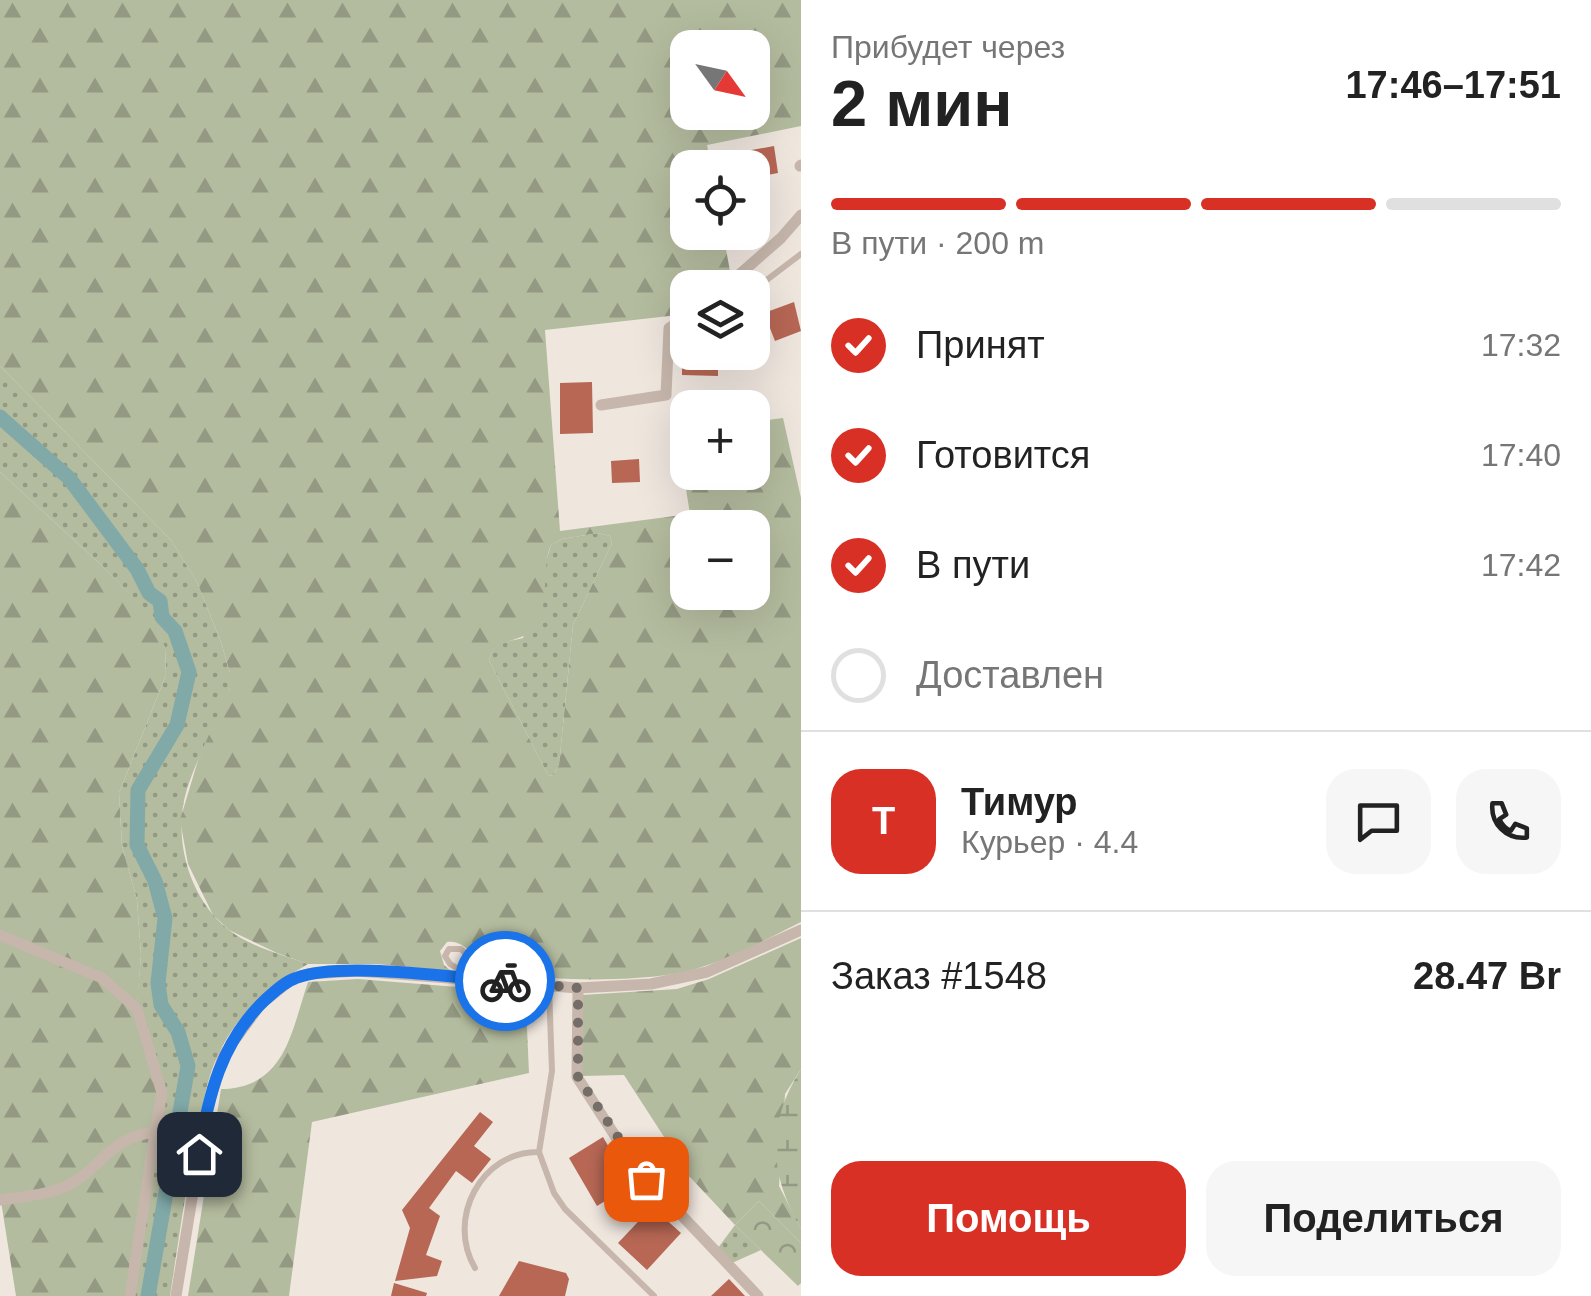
<!DOCTYPE html>
<html lang="ru">
<meta charset="utf-8">
<style>
body{margin:0;font-family:Arial,sans-serif;background:#f6f6f6;color:#222;height:100vh;display:flex;flex-direction:column;font-size:38px;white-space:nowrap}
*{box-sizing:border-box;margin:0}
p{font-size:32px;color:#767676}
.icon{flex:none;width:55px;height:55px;fill:none;stroke:currentColor;stroke-width:2;stroke-linecap:round;stroke-linejoin:round}
.map{position:relative;flex:1;overflow:hidden}
.sheet{display:flex;flex-direction:column;background:#fff;width:790px}
.sheet>*{flex:none}
.needle{width:65px;rotate:123deg}
.buttons{position:absolute;left:670px;top:30px;display:grid;gap:20px}
.buttons a{display:grid;place-items:center;width:100px;height:100px;border-radius:20px;background:#fff;box-shadow:0 10px 40px #0002;font-size:50px}
.pin{position:absolute;display:grid;place-items:center;width:85px;height:85px;color:#fff;margin:-42px;border-radius:20px;box-shadow:0 5px 15px #0006}
.courier{position:absolute;display:grid;place-items:center;width:100px;height:100px;margin:-50px;border:8px solid #1a73e8;border-radius:50%;background:#fff;color:#222;box-shadow:0 2px 12px #0007}
.overview em{font-style:normal;font-weight:800}
.overview div{display:flex;flex-direction:column-reverse}
.overview{display:flex;align-items:center;justify-content:space-between;height:170px;padding:0 30px}
h1{font-size:65px;font-weight:800;line-height:75px}
.bar{display:grid;grid-template-columns:repeat(4,1fr);gap:15px 10px;align-content:center;height:120px;padding:0 30px}
.bar i{height:12px;border-radius:8px;background:#e0e0e0}
.bar .current{background:#d93025}
.bar p{grid-column:span 4}
.line{display:flex;align-items:center;gap:25px;padding:0 30px;border-top:2px solid #e0e0e0}
.line div{flex:1}
.round{display:grid;place-items:center;flex:none;width:105px;height:105px;border-radius:30px;background:#f6f6f6}
ol{padding:0 30px;list-style:none}
li{display:flex;align-items:center;gap:30px;height:110px}
li p{margin-inline-start:auto}
li .icon{padding:10px;border-radius:50%;background:#d93025;color:#fff;stroke-width:4}
li:last-child{color:#767676}
li i{width:55px;height:55px;border:5px solid #e0e0e0;border-radius:50%}
.button{display:flex;gap:20px;margin-top:auto;padding:20px 30px}
.button a{flex:1;height:115px;border-radius:30px;background:#d93025;color:#fff;font-size:40px;font-weight:800;line-height:115px;text-align:center}
.button a+a{background:#f6f6f6;color:#222}
main{display:flex;flex:1;min-height:0}
.map>svg:first-child{display:block}
.grass{fill:url(#grass-dots)}
.forest{fill:url(#forest-firs);fill-rule:evenodd}
.wetland{fill:url(#wetland-marsh)}
.park{fill:url(#park-crowns)}
.lines{fill:none;stroke-linecap:round;stroke-linejoin:round}
.canal{stroke:#80a9a8;stroke-width:15}
.building{fill:#b76754}
.service{stroke:#c6b6ab;stroke-width:6}
.minor{stroke:#c6b6ab;stroke-width:11}
.done{stroke:#756d68;stroke-width:10;stroke-dasharray:0 18}
.route{stroke:#1a73e8;stroke-width:12}
</style>
<main>
<div class="map">
<svg width="801" height="1296" viewBox="0 0 801 1296">
<defs>
<pattern id="grass-dots" width="8" height="8" patternUnits="userSpaceOnUse" patternTransform="scale(2.5)"><rect width="8" height="8" fill="#b4bc9f"/><path d="M2 2h.1M6 6h.1" fill="none" stroke="#939982" stroke-width="1.8" stroke-linecap="round"/></pattern>
<pattern id="forest-firs" width="22" height="20" patternUnits="userSpaceOnUse" patternTransform="scale(2.5)"><rect width="22" height="20" fill="#b4bc9f"/><path d="M5 1l3.5 6h-7zM16 11l3.5 6h-7z" fill="#939982"/></pattern>
<pattern id="wetland-marsh" width="20" height="14" patternUnits="userSpaceOnUse" patternTransform="scale(2.5)"><rect width="20" height="14" fill="#b4bc9f"/><path d="M1 5h8M5 5V1M11 12h8M15 12V8" fill="none" stroke="#939982"/></pattern>
<pattern id="park-crowns" width="20" height="18" patternUnits="userSpaceOnUse" patternTransform="scale(2.5)"><rect width="20" height="18" fill="#b4bc9f"/><path d="M2 6a3 3 0 1 1 6 0M12 15a3 3 0 1 1 6 0" fill="none" stroke="#939982"/></pattern>
</defs>
<rect width="100%" height="100%" fill="#efe6de"/>
<g class="grass">
<path d="M0 366 171 540 197 582 221 642 230 673V688C218 722 198 754 187 789 172 836 188 898 229 930 251 947 283 955 308 964 271 985 236 1015 218 1055 208 1076 204 1099 199 1122 187 1179 179 1238 170 1296H132L137 1002 141 955 137 900 122 846 119 793 166 675 165 648 153 618 97 561 0 472Z"/>
<path d="M598 533 610 536 612 543 573 625 559 765 553 776 548 775 489 660C494 642 506 642 523 638L551 545 562 539Z"/>
<polygon points="670,1149 690,1177 659,1188 650,1176"/>
<polygon points="735,1225 761,1250 732,1263 718,1248"/>
</g>
<g class="forest">
<path d="M0 0H801V126L707 145 711 167 688 168V232L723 233 732 282 724 287 688 288 687 314 545 330 560 531 690 514 677 433 687 432 688 472H752L753 422 783 418 801 498V922C761 942 718 967 673 974 623 982 546 981 497 972 476 968 470 939 447 942L440 951 444 965 451 971 376 964H308L277 953 229 930 213 915 188 864 180 820 199 757 230 688V673L221 642 197 582 171 540 0 366ZM688 48H752V112H688ZM688 528H752V592H688ZM598 533 610 536 612 543 573 625 559 765 553 776 548 775 489 660C496 635 525 645 537 624 550 601 541 569 551 545L562 539Z"/>
<path d="M0 472 97 561 154 618 165 648 166 675 119 793 122 846 137 900 141 955 137 1009 162 1093 153 1131C116 1135 102 1161 74 1181 61 1190 43 1192 29 1198 85 1192 102 1140 153 1133L128 1296H16L0 1195Z"/>
<polygon points="801,938 801,1069 785,1094 779,1186 801,1229 801,1243 759,1201 735,1225 690,1177 624,1075 582,1076 582,995 677,989 709,979"/>
<path d="M358 979 518 992 526 1006 529 1073 312 1122 289 1296H188L221 1089C285 1088 291 1033 308 982Z"/>
</g>
<path class="wetland" d="M801 1069V1229C769 1174 766 1124 801 1069Z"/>
<polygon class="park" points="759,1201 801,1243 801,1283 798,1286 735,1225"/>
<g class="lines">
<polyline class="canal" points="0,417 69,478 137,569 149,593 160,601 162,617 175,631 189,672 177,725 138,790 137,845 155,881 165,918 158,983 161,1005 178,1032 188,1066 148,1296"/>
</g>
<g class="building">
<polygon points="774,146 778,173 752,178 752,168 738,168 735,153"/>
<polygon points="794,302 801,331 775,341 764,313"/>
<polygon points="682,355 718,356 718,376 682,375"/>
<polygon points="592,382 593,433 560,434 560,383"/>
<polygon points="639,459 640,482 612,483 611,461"/>
<polygon points="480,1112 493,1122 474,1146 491,1159 472,1183 456,1171 429,1208 440,1216 426,1255 442,1261 437,1276 395,1281 410,1228 402,1210"/>
<polygon points="603,1137 631,1185 597,1206 569,1158"/>
<polygon points="652,1207 681,1233 647,1270 618,1243"/>
<polygon points="519,1261 566,1273 569,1279 565,1296 499,1296"/>
<polygon points="729,1279 745,1296 711,1296"/>
<polygon points="394,1283 427,1293 426,1296 391,1296"/>
</g>
<g class="lines">
<g class="service">
<polyline points="752,291 801,254"/>
<polyline points="752,341 756,353"/>
<polyline points="471,976 450,964 445,956 449,949 461,949 492,980"/>
<polyline points="539,1152 554,1193 565,1209 654,1296"/>
<path d="M475 1268C446 1219 481 1151 539 1152L552 1071 549 987"/>
</g>
<g class="minor">
<polyline points="800,166 801,165"/>
<polyline points="724,288 781,238 801,215"/>
<polyline points="601,405 666,395 669,328 688,317"/>
<polyline points="0,935 102,978 137,1009 162,1093 155,1132"/>
<polyline points="578,988 577,1077 634,1165 758,1296"/>
<path d="M0 1200C24 1196 46 1196 69 1185 104 1166 108 1138 155 1132L130 1296"/>
<polyline points="176,1296 205,1119 223,1056 260,1005 292,979 308,974 358,971 578,988 651,984 707,972 801,930"/>
</g>
</g>
<g class="lines">
<polyline class="done" points="505,981 578,988 578,1077 646,1179"/>
<path class="route" d="M199 1154C208 1096 221 1042 265 1000 274 992 284 982 296 978 341 961 454 978 505 981"/>
</g>
</svg>
<div class="buttons">
<a><svg class="needle" viewBox="-14 -14 28 28"><path d="M0-13l5 13h-10z" fill="#e53935"/><path d="M0 13l5-13h-10z" fill="#767676"/></svg></a>
<a><svg class="icon" aria-label="locate" viewBox="0 0 24 24"><circle cx="12" cy="12" r="6"/><path d="M12 2v4M12 18v4M2 12h4M18 12h4"/></svg></a>
<a><svg class="icon" aria-label="layers" viewBox="0 0 24 24"><path d="M12 4l9 5-9 5-9-5zM3 14l9 5 9-5"/></svg></a>
<a>+</a>
<a>−</a>
</div>
<div class="pin" style="left:646px;top:1179px;background:#ea580c"><svg class="icon" aria-label="bag" viewBox="0 0 24 24"><path d="M5 8h14l-1 12H6zM9 8a3 3 0 0 1 6 0"/></svg></div>
<div class="pin" style="left:199px;top:1154px;background:#1f2937"><svg class="icon" aria-label="home" viewBox="0 0 24 24"><path d="M3 11l9-7 9 7M6 9v11h12V9"/></svg></div>
<div class="courier" style="left:505px;top:981px"><svg class="icon" aria-label="bike" viewBox="0 0 24 24"><circle cx="6" cy="16" r="4"/><circle cx="18" cy="16" r="4"/><path d="M6 16l4-8h5l3 8M10 8l3 8H6M13 5h3"/></svg></div>
</div>
<section class="sheet">
<div class="overview"><div><h1>2 мин</h1><p>Прибудет через</p></div><em>17:46–17:51</em></div>
<div class="bar"><i class="current"></i><i class="current"></i><i class="current"></i><i></i><p>В пути · 200 m</p></div>
<ol>
<li><svg class="icon" aria-label="check" viewBox="0 0 24 24"><path d="M5 12l5 5 9-10"/></svg>Принят<p>17:32</p></li>
<li><svg class="icon" aria-label="check" viewBox="0 0 24 24"><path d="M5 12l5 5 9-10"/></svg>Готовится<p>17:40</p></li>
<li><svg class="icon" aria-label="check" viewBox="0 0 24 24"><path d="M5 12l5 5 9-10"/></svg>В пути<p>17:42</p></li>
<li><i></i>Доставлен</li>
</ol>
<div class="line" style="height:180px"><b class="round" style="background:#d93025;color:#fff">Т</b><div><b>Тимур</b><p>Курьер · 4.4</p></div><a class="round"><svg class="icon" aria-label="chat" viewBox="0 0 24 24"><path d="M4 5h16v11H9l-5 4z"/></svg></a><a class="round"><svg class="icon" aria-label="phone" viewBox="0 0 24 24"><path d="M5 4h4l2 5-3 2q2 4 5 5l2-3 5 2v4C11 20 4 13 5 4z"/></svg></a></div>
<div class="line" style="height:130px"><div>Заказ #1548</div><b>28.47 Br</b></div>
<div class="button"><a>Помощь</a><a>Поделиться</a></div>
</section>
</main>
